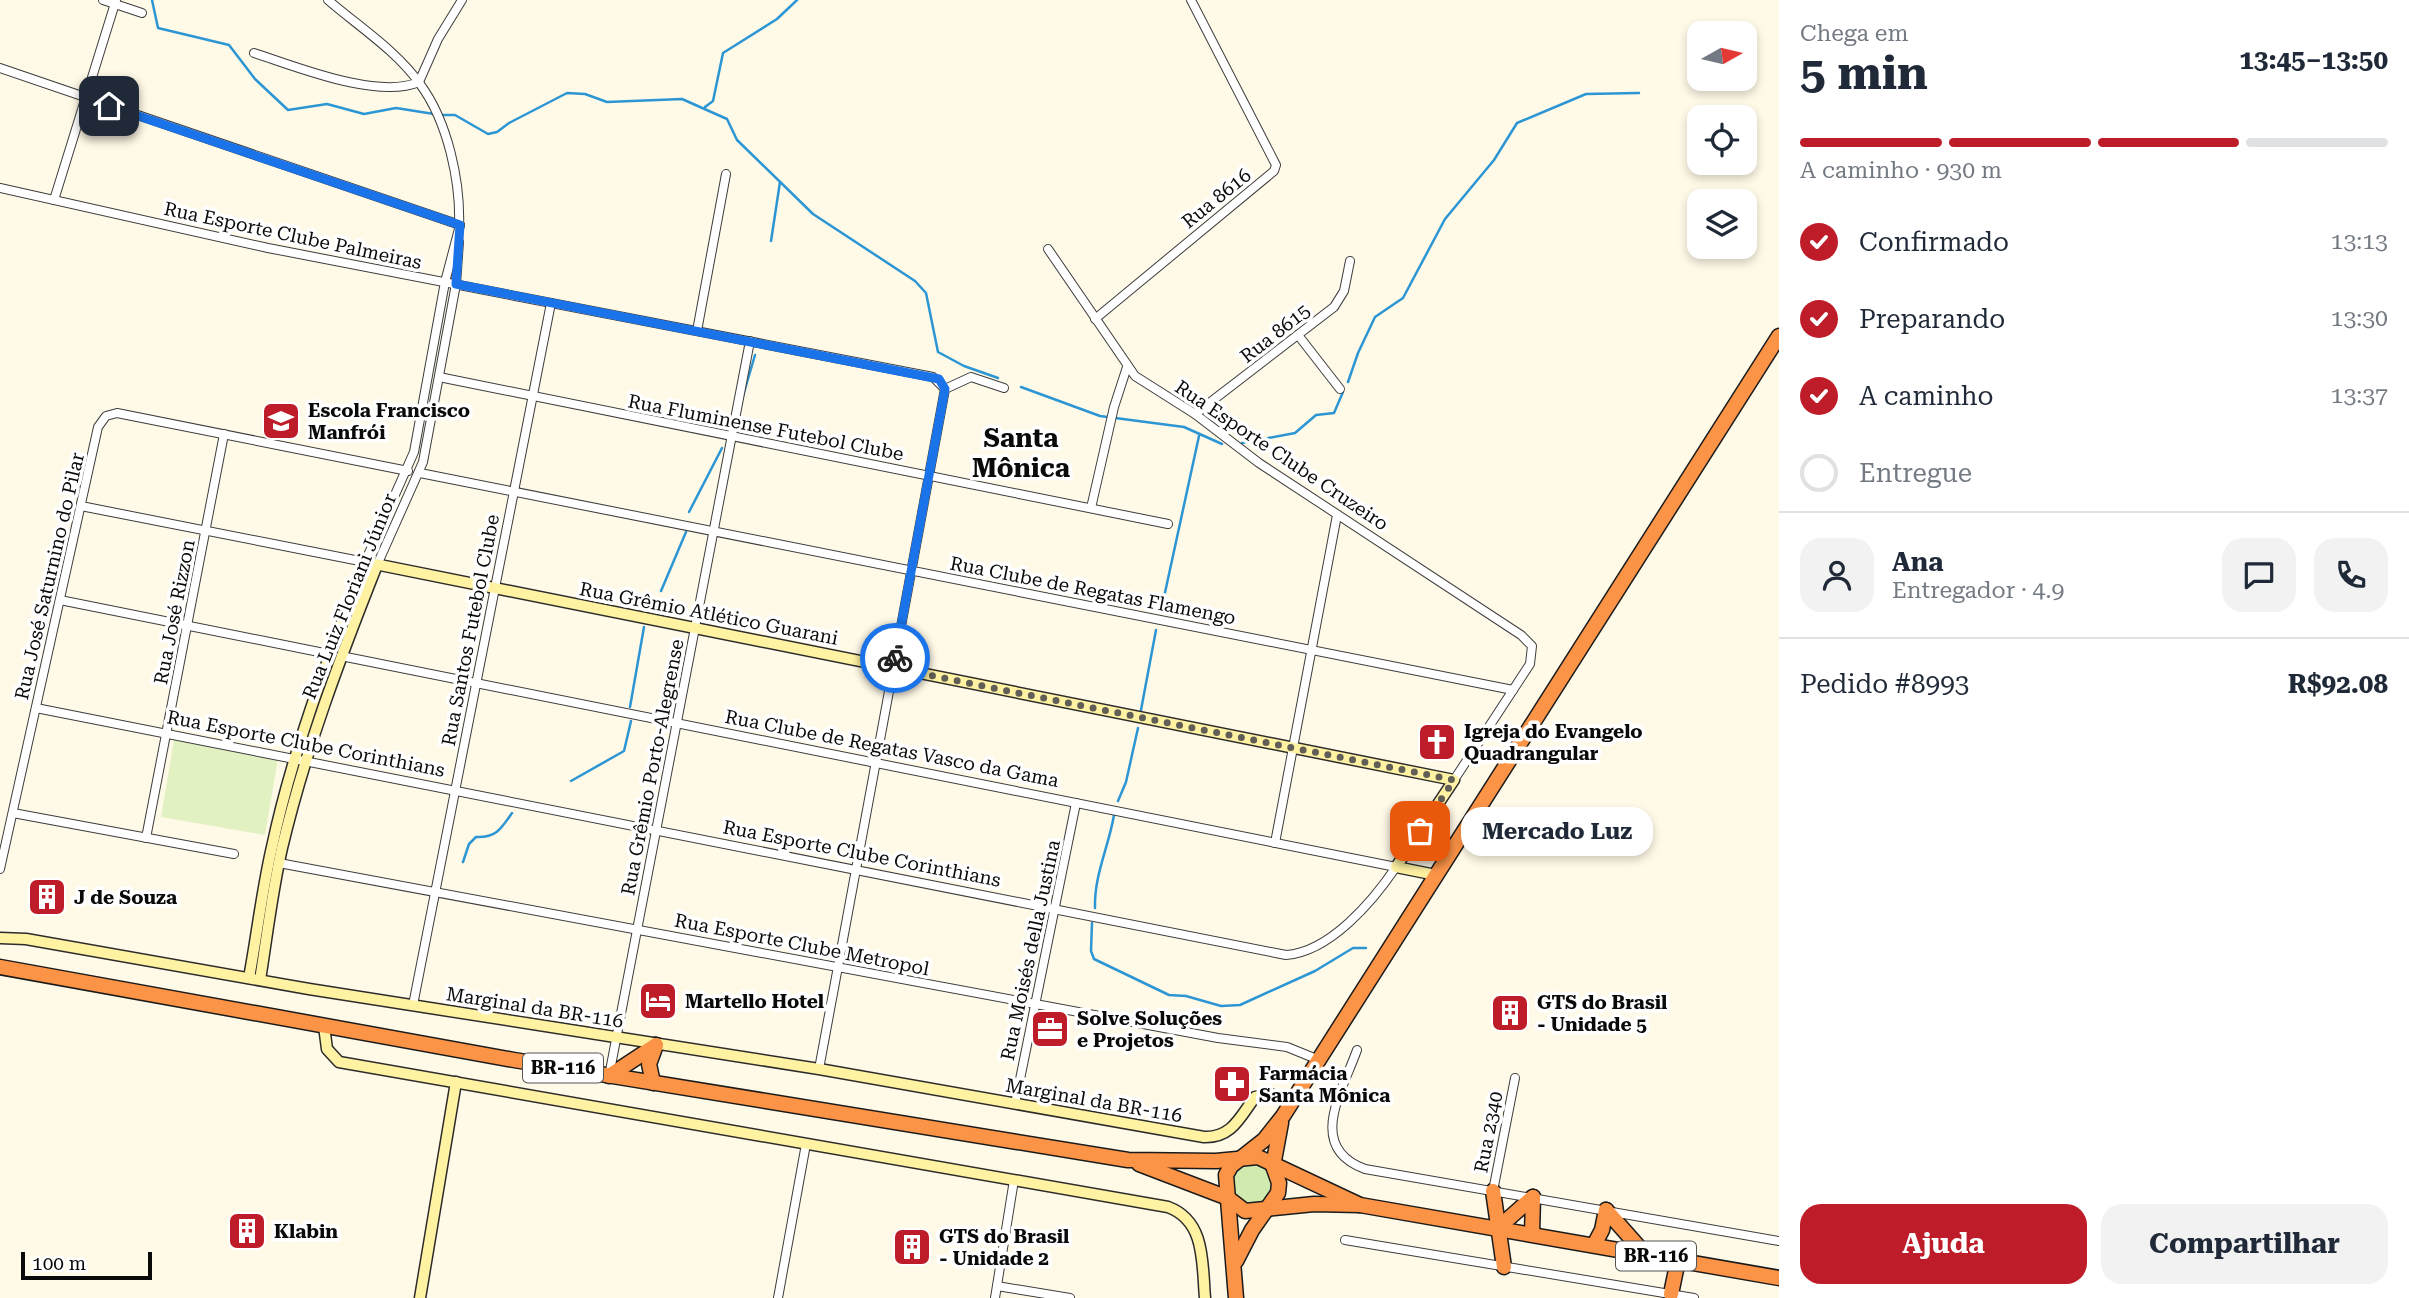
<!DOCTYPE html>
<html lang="pt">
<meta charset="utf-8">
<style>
body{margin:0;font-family:"Roboto Serif",serif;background:#f2f2f3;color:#1f2937;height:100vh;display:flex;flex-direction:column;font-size:26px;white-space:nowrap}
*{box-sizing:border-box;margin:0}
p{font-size:23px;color:#747a83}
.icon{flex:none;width:38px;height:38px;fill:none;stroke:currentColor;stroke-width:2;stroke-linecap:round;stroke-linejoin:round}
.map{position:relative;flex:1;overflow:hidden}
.details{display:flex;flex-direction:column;background:#fff;width:630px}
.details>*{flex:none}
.needle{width:46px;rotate:82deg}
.buttons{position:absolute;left:1687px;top:21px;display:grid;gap:14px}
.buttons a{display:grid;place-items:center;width:70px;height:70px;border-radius:14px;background:#fff;box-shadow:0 4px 10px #0003;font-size:35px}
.scale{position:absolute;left:21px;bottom:18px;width:131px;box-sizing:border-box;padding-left:7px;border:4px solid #0a0a0a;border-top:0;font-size:19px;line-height:24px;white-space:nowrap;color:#0a0a0a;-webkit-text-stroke:5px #fff;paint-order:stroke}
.pin{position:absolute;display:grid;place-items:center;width:60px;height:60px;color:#fff;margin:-30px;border-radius:14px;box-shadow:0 4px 10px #0006}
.courier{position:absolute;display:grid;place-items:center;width:70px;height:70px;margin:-35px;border:5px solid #1a73e8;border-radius:50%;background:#fff;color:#222;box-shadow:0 2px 9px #0007}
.bubble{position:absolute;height:49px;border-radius:21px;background:#fff;box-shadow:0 4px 10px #0003;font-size:23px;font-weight:700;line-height:49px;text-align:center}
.head em{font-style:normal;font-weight:700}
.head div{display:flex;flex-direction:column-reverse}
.head{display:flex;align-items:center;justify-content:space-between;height:119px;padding:0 21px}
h1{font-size:46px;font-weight:700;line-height:52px}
.bar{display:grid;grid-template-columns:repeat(4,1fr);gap:10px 7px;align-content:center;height:84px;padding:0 21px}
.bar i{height:9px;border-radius:5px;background:#e0e1e3}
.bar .current{background:#bf1c29}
.bar p{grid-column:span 4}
.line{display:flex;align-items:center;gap:18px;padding:0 21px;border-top:2px solid #e0e1e3}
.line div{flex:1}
.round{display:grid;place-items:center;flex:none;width:74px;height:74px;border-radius:21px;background:#f2f2f3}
ol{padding:0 21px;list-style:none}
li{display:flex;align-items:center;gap:21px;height:77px}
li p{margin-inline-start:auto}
li .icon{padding:7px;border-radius:50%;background:#bf1c29;color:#fff;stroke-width:4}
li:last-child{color:#747a83}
li i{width:38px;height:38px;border:4px solid #e0e1e3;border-radius:50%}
.button{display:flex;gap:14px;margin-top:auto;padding:14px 21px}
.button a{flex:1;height:80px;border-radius:21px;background:#bf1c29;color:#fff;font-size:28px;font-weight:700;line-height:80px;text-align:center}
.button a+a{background:#f2f2f3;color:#1f2937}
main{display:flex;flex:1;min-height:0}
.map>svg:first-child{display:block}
.grass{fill:#d0eaaf}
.pitch{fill:#e2f1c1}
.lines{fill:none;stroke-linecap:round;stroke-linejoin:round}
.stream{stroke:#2c96d4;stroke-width:2.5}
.street-casing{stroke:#3d3d3d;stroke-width:10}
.secondary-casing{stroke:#2c2c2c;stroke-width:13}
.highway-casing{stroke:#1b1b1b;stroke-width:17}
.street{stroke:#fff;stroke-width:8}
.secondary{stroke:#fff2a2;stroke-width:10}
.highway{stroke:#fc9447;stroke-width:14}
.done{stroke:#605e57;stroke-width:7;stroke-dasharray:0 12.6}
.route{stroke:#1a73e8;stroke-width:9}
.labels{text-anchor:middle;stroke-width:7;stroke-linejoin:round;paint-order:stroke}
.shield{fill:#fff;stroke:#545454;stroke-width:2}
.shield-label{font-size:18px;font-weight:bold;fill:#0a0a0a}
.street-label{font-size:19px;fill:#0a0a0a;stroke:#fff}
.poi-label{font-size:19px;font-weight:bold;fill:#0a0a0a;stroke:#fff;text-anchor:start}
.district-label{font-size:26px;font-weight:bold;fill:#0a0a0a;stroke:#fff}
</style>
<main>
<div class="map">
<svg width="1779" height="1298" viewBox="0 0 1779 1298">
<rect width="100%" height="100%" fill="#fff9e7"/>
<circle class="grass" cx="1252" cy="1184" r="20"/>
<polygon class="pitch" points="174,740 278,758 265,835 161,817"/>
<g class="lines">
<g class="stream">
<polyline points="152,0 158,28 229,45 255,79 288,110 327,104 364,114 396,108 434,114"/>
<polyline points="705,107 713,101 723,53 777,19 797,0"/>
<polyline points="440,115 455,115 488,134 497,132 509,123 567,93 585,94 607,102 682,99 727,119 737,140 813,214 915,281 926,293 938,352 964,366 998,378"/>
<polyline points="771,241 780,182"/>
<polyline points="1348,382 1358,353 1375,317 1403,298 1445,219 1494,160 1517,123 1586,94 1639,93"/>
<polyline points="1021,387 1100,416 1184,427 1222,444"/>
<polyline points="743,396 755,355"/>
<polyline points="1242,443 1295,433 1316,415 1334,413 1343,392"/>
<polyline points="689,512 722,448"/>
<polyline points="661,591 686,532"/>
<polyline points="1161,611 1199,436"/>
<polyline points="630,707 644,627"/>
<polyline points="1141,710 1156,630"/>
<polyline points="571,781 624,751 631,721"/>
<polyline points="1118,801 1126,782 1138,728"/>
<path d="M463 862 469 844 476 837C496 838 501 829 512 813"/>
<path d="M1095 908C1094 875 1109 846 1114 815"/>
<polyline points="1092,923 1091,951 1094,959 1169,995 1186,996 1221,1006 1240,1005 1315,971 1353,948 1366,948"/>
</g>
<defs>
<g id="street">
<polyline points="103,0 142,13"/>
<path d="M328 0C358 26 397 51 420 84 448 122 461 182 459 229"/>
<path d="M254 53C295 66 377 100 419 82"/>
<polyline points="0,68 460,225"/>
<polyline points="419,82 438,39 462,0"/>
<polyline points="0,188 268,248 933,377 945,389"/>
<polyline points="54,200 116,0"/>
<polyline points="1048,249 1135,376 1195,414 1259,463 1521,635 1532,646 1530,664 1454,780"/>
<polyline points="1095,319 1274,171 1276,165 1191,0"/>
<polyline points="697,331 726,174"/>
<polyline points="1298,335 1340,389"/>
<polyline points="439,377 1168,524"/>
<polyline points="945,389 971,377 1004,388"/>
<polyline points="1195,414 1334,307 1344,291 1350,261"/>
<polyline points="420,473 1513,690"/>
<polyline points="81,506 365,562 414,452 445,282 460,225"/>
<polyline points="1091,508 1114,407 1127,367"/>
<polyline points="377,565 423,462 456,284 459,242"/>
<polyline points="60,600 329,654"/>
<path d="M36 708 1286 955C1330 952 1373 901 1396 867L341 656"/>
<polyline points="13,813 234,854"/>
<polyline points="146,838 224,434"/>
<polyline points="1275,843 1337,515"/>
<polyline points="279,863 1218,1038 1287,1047 1319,1060"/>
<polyline points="0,869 98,427 106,416 117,413 408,471"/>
<polyline points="413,1005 551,303"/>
<path d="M1357 1050C1342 1092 1306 1147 1365 1169L1779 1241"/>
<polyline points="819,1069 945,389"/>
<polyline points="609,1076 750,341"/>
<polyline points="1015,1104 1076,803"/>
<polyline points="1493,1191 1515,1078"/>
<polyline points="1345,1240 1694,1298"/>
<polyline points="997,1286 1070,1298"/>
<polyline points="778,1298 806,1144"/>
<polyline points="995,1298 1014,1180"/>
</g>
<g id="secondary">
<path d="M0 938 26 939 309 989 819 1069 1204 1137C1232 1138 1240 1117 1255 1097L1270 1094 1293 1101"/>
<path d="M249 978C257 935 262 890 272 847 293 748 329 656 365 562L1454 780 1396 867 1436 875"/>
<path d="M260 980C267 936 272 892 282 848 305 751 340 658 377 565"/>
<path d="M324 1026 327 1049 339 1062 1168 1207C1206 1221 1202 1264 1205 1298"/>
<polyline points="420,1298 456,1082"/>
</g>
<g id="highway">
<polyline points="0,967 514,1060 1128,1160 1216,1161 1258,1157 1360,1205"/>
<polyline points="609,1076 656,1045"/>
<polyline points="653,1083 649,1064 656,1045"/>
<polyline points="1139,1164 1228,1198 1245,1211 1314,1204 1360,1205 1779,1278"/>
<polyline points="1273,1166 1281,1123"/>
<polyline points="1493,1191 1504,1267"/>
<polyline points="1606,1210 1644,1253"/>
<polyline points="1498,1228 1533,1197"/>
<polyline points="1532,1234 1533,1197"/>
<polyline points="1594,1245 1602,1230 1606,1210"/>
<polyline points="1236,1261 1252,1230 1278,1193 1279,1183 1273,1166"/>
<polyline points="1671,1294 1678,1260"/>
<polyline points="1236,1298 1226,1175 1231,1166 1264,1140 1283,1116 1779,336"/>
</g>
</defs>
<use href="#street" class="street-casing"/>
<use href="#secondary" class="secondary-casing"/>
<use href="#highway" class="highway-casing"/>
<use href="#street" class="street"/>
<use href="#secondary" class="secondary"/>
<use href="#highway" class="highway"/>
</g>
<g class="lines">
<polyline class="done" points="895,658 893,668 1454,780 1420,831"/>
<polyline class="route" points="109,106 460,225 456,284 939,379 945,389 895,658"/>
</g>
<defs>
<symbol id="school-square" viewBox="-11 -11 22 22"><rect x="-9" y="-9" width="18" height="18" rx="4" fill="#bf1c29" stroke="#fff"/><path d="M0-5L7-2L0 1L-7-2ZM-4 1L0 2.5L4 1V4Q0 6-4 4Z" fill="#fff"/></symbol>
<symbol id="church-square" viewBox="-11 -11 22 22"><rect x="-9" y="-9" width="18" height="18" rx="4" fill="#bf1c29" stroke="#fff"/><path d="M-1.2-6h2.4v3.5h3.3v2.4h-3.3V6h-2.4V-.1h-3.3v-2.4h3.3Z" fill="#fff"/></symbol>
<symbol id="building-square" viewBox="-11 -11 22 22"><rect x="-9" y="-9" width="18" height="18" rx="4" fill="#bf1c29" stroke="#fff"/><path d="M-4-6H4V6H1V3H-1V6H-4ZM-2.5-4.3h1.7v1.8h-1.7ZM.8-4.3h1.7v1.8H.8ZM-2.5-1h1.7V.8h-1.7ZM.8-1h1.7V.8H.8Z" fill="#fff"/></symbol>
<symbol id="hotel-square" viewBox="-11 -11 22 22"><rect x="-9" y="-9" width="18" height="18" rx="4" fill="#bf1c29" stroke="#fff"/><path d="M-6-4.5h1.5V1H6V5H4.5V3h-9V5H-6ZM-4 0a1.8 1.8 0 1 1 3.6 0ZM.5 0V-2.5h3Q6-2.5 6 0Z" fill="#fff"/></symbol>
<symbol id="office-square" viewBox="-11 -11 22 22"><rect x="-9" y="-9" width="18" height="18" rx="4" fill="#bf1c29" stroke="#fff"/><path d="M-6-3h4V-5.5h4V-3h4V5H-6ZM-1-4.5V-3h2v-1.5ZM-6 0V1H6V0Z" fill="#fff"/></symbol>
<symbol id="pharmacy-square" viewBox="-11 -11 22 22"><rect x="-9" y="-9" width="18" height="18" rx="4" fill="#bf1c29" stroke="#fff"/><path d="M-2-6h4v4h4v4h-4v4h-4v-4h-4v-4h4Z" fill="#fff"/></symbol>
</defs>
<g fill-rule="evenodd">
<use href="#school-square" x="259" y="399" width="44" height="44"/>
<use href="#church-square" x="1415" y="720" width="44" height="44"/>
<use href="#building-square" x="25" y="875" width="44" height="44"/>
<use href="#hotel-square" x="636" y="979" width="44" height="44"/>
<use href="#building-square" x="1488" y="991" width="44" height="44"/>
<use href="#office-square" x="1028" y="1007" width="44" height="44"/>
<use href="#pharmacy-square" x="1210" y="1062" width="44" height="44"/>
<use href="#building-square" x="225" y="1209" width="44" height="44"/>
<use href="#building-square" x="890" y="1225" width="44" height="44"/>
</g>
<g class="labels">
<g class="shield">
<rect x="523" y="1053.5" width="80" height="29" rx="5"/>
<rect x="1616" y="1241.5" width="80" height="29" rx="5"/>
</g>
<g class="shield-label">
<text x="563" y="1074">BR-116</text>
<text x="1656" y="1262">BR-116</text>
</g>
<g class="street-label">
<text transform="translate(1216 198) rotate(-39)" y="7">Rua 8616</text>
<text transform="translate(293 235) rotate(12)" y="7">Rua Esporte Clube Palmeiras</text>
<text transform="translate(1275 333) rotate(-38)" y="7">Rua 8615</text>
<text transform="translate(766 427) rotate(11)" y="7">Rua Fluminense Futebol Clube</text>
<text transform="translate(1282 455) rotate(34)" y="7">Rua Esporte Clube Cruzeiro</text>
<text transform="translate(49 576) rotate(-77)" y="7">Rua José Saturnino do Pilar</text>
<text transform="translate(1093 590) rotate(11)" y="7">Rua Clube de Regatas Flamengo</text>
<text transform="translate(349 596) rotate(-68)" y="7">Rua Luiz Floriani Júnior</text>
<text transform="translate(174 612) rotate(-79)" y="7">Rua José Rizzon</text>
<text transform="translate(709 613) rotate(11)" y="7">Rua Grêmio Atlético Guarani</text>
<text transform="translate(470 630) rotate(-79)" y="7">Rua Santos Futebol Clube</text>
<text transform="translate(306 743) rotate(11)" y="7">Rua Esporte Clube Corinthians</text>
<text transform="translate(892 748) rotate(11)" y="7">Rua Clube de Regatas Vasco da Gama</text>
<text transform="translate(652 767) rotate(-79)" y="7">Rua Grêmio Porto-Alegrense</text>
<text transform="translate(862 853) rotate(11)" y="7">Rua Esporte Clube Corinthians</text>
<text transform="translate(802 944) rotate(11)" y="7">Rua Esporte Clube Metropol</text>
<text transform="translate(1030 950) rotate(-78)" y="7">Rua Moisés della Justina</text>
<text transform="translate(535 1007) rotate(9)" y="7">Marginal da BR-116</text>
<text transform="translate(1094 1100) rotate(10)" y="7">Marginal da BR-116</text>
<text transform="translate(1488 1132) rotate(-79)" y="7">Rua 2340</text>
</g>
<g class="poi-label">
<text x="308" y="417">Escola Francisco<tspan x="308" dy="22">Manfrói</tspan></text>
<text x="1464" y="738">Igreja do Evangelo<tspan x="1464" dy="22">Quadrangular</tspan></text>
<text x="74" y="904">J de Souza</text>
<text x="685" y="1008">Martello Hotel</text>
<text x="1537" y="1009">GTS do Brasil<tspan x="1537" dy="22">- Unidade 5</tspan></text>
<text x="1077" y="1025">Solve Soluções<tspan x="1077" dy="22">e Projetos</tspan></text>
<text x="1259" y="1080">Farmácia<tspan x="1259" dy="22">Santa Mônica</tspan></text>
<text x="274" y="1238">Klabin</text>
<text x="939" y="1243">GTS do Brasil<tspan x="939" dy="22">- Unidade 2</tspan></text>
</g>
<g class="district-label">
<text x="1021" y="447">Santa<tspan x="1021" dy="30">Mônica</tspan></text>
</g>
</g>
</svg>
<div class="buttons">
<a><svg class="needle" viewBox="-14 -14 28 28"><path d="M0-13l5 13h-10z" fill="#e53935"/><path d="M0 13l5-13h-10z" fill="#747a83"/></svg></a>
<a><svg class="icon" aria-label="locate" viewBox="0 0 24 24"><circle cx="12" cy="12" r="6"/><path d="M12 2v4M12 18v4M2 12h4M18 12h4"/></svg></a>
<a><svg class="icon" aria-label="layers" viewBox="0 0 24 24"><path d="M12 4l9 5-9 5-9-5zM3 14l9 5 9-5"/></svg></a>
</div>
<div class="scale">100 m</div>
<div class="pin" style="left:1420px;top:831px;background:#ea580c"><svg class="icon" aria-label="bag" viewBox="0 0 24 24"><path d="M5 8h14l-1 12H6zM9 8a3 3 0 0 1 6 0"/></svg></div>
<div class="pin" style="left:109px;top:106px;background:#1f2937"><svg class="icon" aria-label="home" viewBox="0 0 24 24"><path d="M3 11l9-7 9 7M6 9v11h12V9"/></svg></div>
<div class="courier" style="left:895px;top:658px"><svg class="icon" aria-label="bike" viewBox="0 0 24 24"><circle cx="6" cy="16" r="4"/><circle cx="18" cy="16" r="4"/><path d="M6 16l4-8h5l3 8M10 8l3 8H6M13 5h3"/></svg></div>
<div class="bubble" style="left:1461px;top:807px;width:192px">Mercado Luz</div>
</div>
<section class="details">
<div class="head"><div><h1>5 min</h1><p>Chega em</p></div><em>13:45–13:50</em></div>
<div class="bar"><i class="current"></i><i class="current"></i><i class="current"></i><i></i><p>A caminho · 930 m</p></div>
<ol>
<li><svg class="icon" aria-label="check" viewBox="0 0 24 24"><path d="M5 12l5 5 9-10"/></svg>Confirmado<p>13:13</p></li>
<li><svg class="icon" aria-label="check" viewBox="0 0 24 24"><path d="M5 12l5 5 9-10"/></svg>Preparando<p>13:30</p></li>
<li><svg class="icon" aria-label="check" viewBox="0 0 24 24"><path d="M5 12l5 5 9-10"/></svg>A caminho<p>13:37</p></li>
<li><i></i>Entregue</li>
</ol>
<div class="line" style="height:126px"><a class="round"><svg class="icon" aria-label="person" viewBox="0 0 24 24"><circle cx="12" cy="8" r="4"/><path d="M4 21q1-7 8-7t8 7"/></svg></a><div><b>Ana</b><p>Entregador · 4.9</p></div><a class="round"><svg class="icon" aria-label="chat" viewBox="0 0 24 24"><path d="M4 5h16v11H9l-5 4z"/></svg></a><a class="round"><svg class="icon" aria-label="phone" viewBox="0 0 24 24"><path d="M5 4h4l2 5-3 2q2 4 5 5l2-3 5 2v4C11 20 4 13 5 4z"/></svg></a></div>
<div class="line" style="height:91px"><div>Pedido #8993</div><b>R$92.08</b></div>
<div class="button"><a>Ajuda</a><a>Compartilhar</a></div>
</section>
</main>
